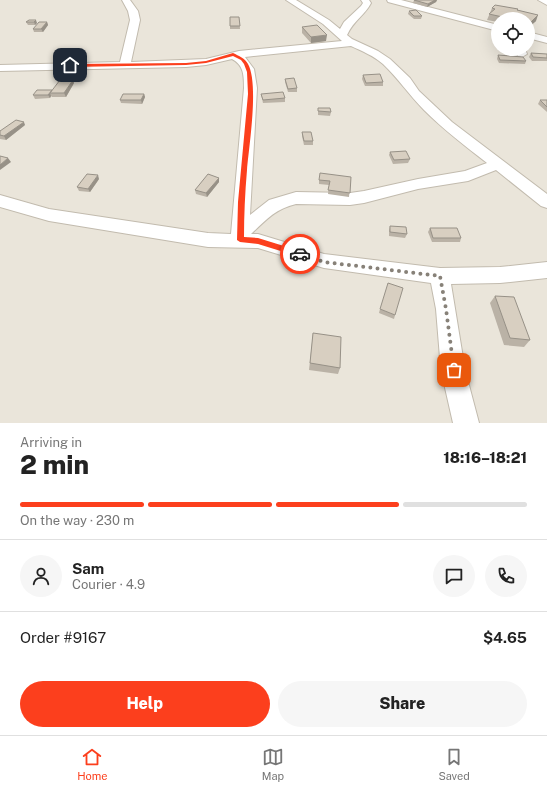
<!DOCTYPE html>
<meta charset="utf-8">
<style>
body{margin:0;font-family:"Public Sans",sans-serif;background:#f6f6f6;color:#222;height:100vh;display:flex;flex-direction:column;font-size:15px;white-space:nowrap}
*{box-sizing:border-box;margin:0}
p{font-size:13px;color:#767676}
.icon{flex:none;width:22px;height:22px;fill:none;stroke:currentColor;stroke-width:2;stroke-linecap:round;stroke-linejoin:round}
.map{position:relative;height:423px;overflow:hidden}
.panel{display:flex;flex-direction:column;background:#fff;flex:1}
.panel>*{flex:none}
.tools{position:absolute;left:491px;top:12px;display:grid;gap:8px}
.tools a{display:grid;place-items:center;width:44px;height:44px;border-radius:50%;background:#fff;box-shadow:0 4px 16px #0002;font-size:20px}
.pin{position:absolute;display:grid;place-items:center;width:34px;height:34px;color:#fff;margin:-17px;border-radius:8px;box-shadow:0 2px 6px #0006}
.courier{position:absolute;display:grid;place-items:center;width:40px;height:40px;margin:-20px;border:3px solid #fc3f1d;border-radius:50%;background:#fff;color:#222;box-shadow:0 1px 5px #0007}
.summary em{font-style:normal;font-weight:800}
.summary div{display:flex;flex-direction:column-reverse}
.summary{display:flex;align-items:center;justify-content:space-between;height:68px;padding:0 20px}
h1{font-size:26px;font-weight:800;line-height:30px}
.bar{display:grid;grid-template-columns:repeat(4,1fr);gap:6px 4px;align-content:center;height:48px;padding:0 20px}
.bar i{height:5px;border-radius:3px;background:#e0e0e0}
.bar .selected{background:#fc3f1d}
.bar p{grid-column:span 4}
.line{display:flex;align-items:center;gap:10px;padding:0 20px;border-top:1px solid #e0e0e0}
.line div{flex:1}
.round{display:grid;place-items:center;flex:none;width:42px;height:42px;border-radius:21px;background:#f6f6f6}
.cta{display:flex;gap:8px;margin-top:auto;padding:8px 20px}
.cta a{flex:1;height:46px;border-radius:24px;background:#fc3f1d;color:#fff;font-size:16px;font-weight:800;line-height:46px;text-align:center}
.cta a+a{background:#f6f6f6;color:#222}
.tabs{display:flex;justify-content:space-around;align-items:center;height:56px;border-top:1px solid #e0e0e0;background:#fff;font-size:11px;color:#767676}
.tabs a{display:grid;justify-items:center;gap:2px}
.tabs .selected{color:#fc3f1d}
.map>svg:first-child{display:block}
.residential{fill:#eae5da;fill-rule:evenodd}
.lines{fill:none;stroke-linecap:round;stroke-linejoin:round}
.minor-casing{stroke:#c2bbae;stroke-width:2}
.minor{fill:#fff;fill-rule:evenodd}
.wall{fill:#bab2a6}
.shaded-wall{fill:#979187}
.building{fill:#d8cfc1;stroke:#979187}
.route{fill:#fc3f1d}
.done{stroke:#878178;stroke-width:4;stroke-dasharray:0 7.2}
</style>
<div class="map">
<svg width="547" height="423" viewBox="0 0 547 423">
<rect width="100%" height="100%" fill="#f6f3ec"/>
<path class="residential" d="M0 0H547V423H0ZM498 19H528V49H498Z"/>
<g class="lines">
<defs>
<g id="minor">
<path d="M122 0H130L138 11 140 20 131 62 206 59 239 51 342 41 323 24 286 0H296L329 20 340 29 344 22 361 6 363 3 361 0H369L371 3C365 15 354 20 347 35L352 39 378 51 390 59 410 78 419 91 452 122 547 194V208L541 206 496 170 468 181 418 189 364 203 350 205 296 204C275 209 266 220 251 234H258L324 254 440 268 500 267 547 262V278L500 283 451 284 465 370 479 423H453L441 370 436 309 431 283 324 268 258 248 208 247 49 221 0 207V195L49 209 208 233 231 234 244 88C244 76 244 65 232 59L206 65 186 67 0 71V65L120 62 130 20 128 11ZM351 46C362 51 374 56 383 64 398 78 409 95 424 110 443 129 465 146 487 163L465 171 418 179 364 191 350 193 296 192 269 200 250 215 257 88 254 69 245 57Z"/>
<polygon points="387,0 401,0 498,25 498,31 388,2"/>
<polygon points="538,0 547,0 547,5"/>
<polygon points="528,32 547,37 547,43 528,38"/>
<polygon points="515,49 525,49 527,54 522,57 518,56"/>
</g>
</defs>
<use href="#minor" class="minor-casing"/>
<use href="#minor" class="minor"/>
</g>
<g class="wall">
<polygon points="414,0 437,0 436,2 427,7 413,3"/>
<polygon points="492,8 518,9 518,10 536,21 528,28 528,19 498,19 498,22 487,20"/>
<polygon points="409,11 422,16 421,19 414,19 408,14"/>
<polygon points="230,17 239,17 240,29 230,29"/>
<polygon points="29,20 37,23 35,25 28,25 26,22"/>
<polygon points="47,22 48,25 43,32 34,32 33,29"/>
<polygon points="302,27 326,41 311,43 302,33"/>
<polygon points="531,53 547,54 547,61 532,61 529,57"/>
<polygon points="498,55 526,61 525,64 499,63 497,59"/>
<polygon points="363,75 383,82 383,86 365,86 362,79"/>
<polygon points="285,79 297,88 297,92 288,92 285,82"/>
<polygon points="74,83 66,97 52,97 51,96 50,98 35,99 33,95 52,90 52,91"/>
<polygon points="144,94 145,97 142,104 121,103 120,100"/>
<polygon points="261,94 285,98 285,102 263,103"/>
<polygon points="540,100 547,100 547,112 538,104"/>
<polygon points="318,108 331,112 330,116 318,115"/>
<polygon points="25,125 6,140 0,139 0,131"/>
<polygon points="302,132 313,141 313,145 304,145 302,136"/>
<polygon points="390,152 410,159 408,163 393,164 389,155"/>
<polygon points="351,177 349,197 328,194 329,185 319,184 319,180"/>
<polygon points="219,178 219,182 207,197 196,194 195,190"/>
<polygon points="99,179 90,192 79,191 77,187"/>
<polygon points="390,226 407,234 405,238 389,236 389,230"/>
<polygon points="430,228 461,238 460,242 432,242 428,232"/>
<polygon points="495,296 530,340 524,347 504,345 490,303"/>
<polygon points="380,309 395,315 394,319 379,313"/>
<polygon points="313,333 340,368 338,374 309,370"/>
</g>
<g class="shaded-wall">
<polygon points="435,0 437,0 436,2 427,7 428,4"/>
<polygon points="538,15 536,21 528,28 529,24"/>
<polygon points="36,20 37,23 35,25 34,22"/>
<polygon points="47,22 48,25 43,32 41,29"/>
<polygon points="327,35 326,41 311,43 311,37"/>
<polygon points="73,80 74,83 66,97 64,93"/>
<polygon points="52,90 53,93 50,93 51,96 50,98 48,95"/>
<polygon points="144,94 145,97 142,104 141,100"/>
<polygon points="24,122 25,125 6,140 4,136"/>
<polygon points="8,158 11,162 0,170 0,165"/>
<polygon points="98,175 99,179 90,192 88,189"/>
<polygon points="219,178 219,182 207,197 206,193"/>
</g>
<g class="building">
<polygon points="414,0 435,0 428,4"/>
<polygon points="495,5 518,9 517,10 538,15 529,24 528,23 528,19 518,19 519,17 511,15 507,18 489,14 495,9 492,8"/>
<polygon points="416,10 422,16 414,16 409,11"/>
<polygon points="230,17 239,17 240,26 230,26"/>
<polygon points="29,20 36,20 34,22 26,22"/>
<polygon points="39,22 47,22 41,29 33,29"/>
<polygon points="317,25 327,35 311,37 302,27"/>
<polygon points="531,53 547,54 547,58 533,57"/>
<polygon points="498,55 523,57 526,61 500,60"/>
<polygon points="380,74 383,82 366,83 363,75"/>
<polygon points="294,78 297,88 288,89 285,79"/>
<polygon points="60,80 73,80 64,93 50,93"/>
<polygon points="37,90 52,90 48,95 33,95"/>
<polygon points="283,92 285,98 263,100 261,94"/>
<polygon points="123,94 144,94 141,100 120,100"/>
<polygon points="540,100 547,100 547,107"/>
<polygon points="318,108 330,108 331,112 318,111"/>
<polygon points="16,120 24,122 4,136 0,135 0,131"/>
<polygon points="302,132 311,132 313,141 304,141"/>
<polygon points="406,151 410,159 394,160 390,152"/>
<polygon points="0,156 8,158 0,165"/>
<polygon points="320,173 351,177 350,193 328,190 330,181 319,180"/>
<polygon points="87,174 98,175 88,189 77,187"/>
<polygon points="208,174 219,178 206,193 195,190"/>
<polygon points="390,226 406,227 407,234 390,232"/>
<polygon points="430,228 457,228 461,238 433,238"/>
<polygon points="388,283 403,288 395,315 380,309"/>
<polygon points="495,296 514,297 530,340 510,338"/>
<polygon points="313,333 341,337 340,368 310,363"/>
</g>
<path class="route" d="M233 53C239 56 245 58 248 64 259 84 249 146 247 170 245 193 244 215 244 237L258 238 300 251 303 252V256L300 257 258 244 240 242 237 240 238 202 248 94 247 72 244 64 241 60 233 56 206 63 186 65 70 67 68 65 70 64 186 63 206 61Z"/>
<g class="lines">
<polyline class="done" points="300,254 324,262 440,276 446,309 454,370"/>
</g>
</svg>
<div class="tools">
<a><svg class="icon" aria-label="locate" viewBox="0 0 24 24"><circle cx="12" cy="12" r="6"/><path d="M12 2v4M12 18v4M2 12h4M18 12h4"/></svg></a>
</div>
<div class="pin" style="left:454px;top:370px;background:#ea580c"><svg class="icon" aria-label="bag" viewBox="0 0 24 24"><path d="M5 8h14l-1 12H6zM9 8a3 3 0 0 1 6 0"/></svg></div>
<div class="pin" style="left:70px;top:65px;background:#1f2937"><svg class="icon" aria-label="home" viewBox="0 0 24 24"><path d="M3 11l9-7 9 7M6 9v11h12V9"/></svg></div>
<div class="courier" style="left:300px;top:254px"><svg class="icon" aria-label="car" viewBox="0 0 24 24"><path d="M5 17H2v-5l4-1 3-4h7l3 4 3 1v5h-3M9 17h6M6 11h13"/><circle cx="7" cy="17" r="2"/><circle cx="17" cy="17" r="2"/></svg></div>
</div>
<section class="panel">
<div class="summary"><div><h1>2 min</h1><p>Arriving in</p></div><em>18:16–18:21</em></div>
<div class="bar"><i class="selected"></i><i class="selected"></i><i class="selected"></i><i></i><p>On the way · 230 m</p></div>
<div class="line" style="height:72px"><a class="round"><svg class="icon" aria-label="person" viewBox="0 0 24 24"><circle cx="12" cy="8" r="4"/><path d="M4 21q1-7 8-7t8 7"/></svg></a><div><b>Sam</b><p>Courier · 4.9</p></div><a class="round"><svg class="icon" aria-label="chat" viewBox="0 0 24 24"><path d="M4 5h16v11H9l-5 4z"/></svg></a><a class="round"><svg class="icon" aria-label="phone" viewBox="0 0 24 24"><path d="M5 4h4l2 5-3 2q2 4 5 5l2-3 5 2v4C11 20 4 13 5 4z"/></svg></a></div>
<div class="line" style="height:52px"><div>Order #9167</div><b>$4.65</b></div>
<div class="cta"><a>Help</a><a>Share</a></div>
</section>
<nav class="tabs">
<a class="selected"><svg class="icon" aria-label="home" viewBox="0 0 24 24"><path d="M3 11l9-7 9 7M6 9v11h12V9"/></svg>Home</a>
<a><svg class="icon" aria-label="map" viewBox="0 0 24 24"><path d="M3 6l6-2 6 2 6-2v14l-6 2-6-2-6 2zM9 4v14M15 6v14"/></svg>Map</a>
<a><svg class="icon" aria-label="saved" viewBox="0 0 24 24"><path d="M7 4h10v16l-5-4-5 4z"/></svg>Saved</a>
</nav>
